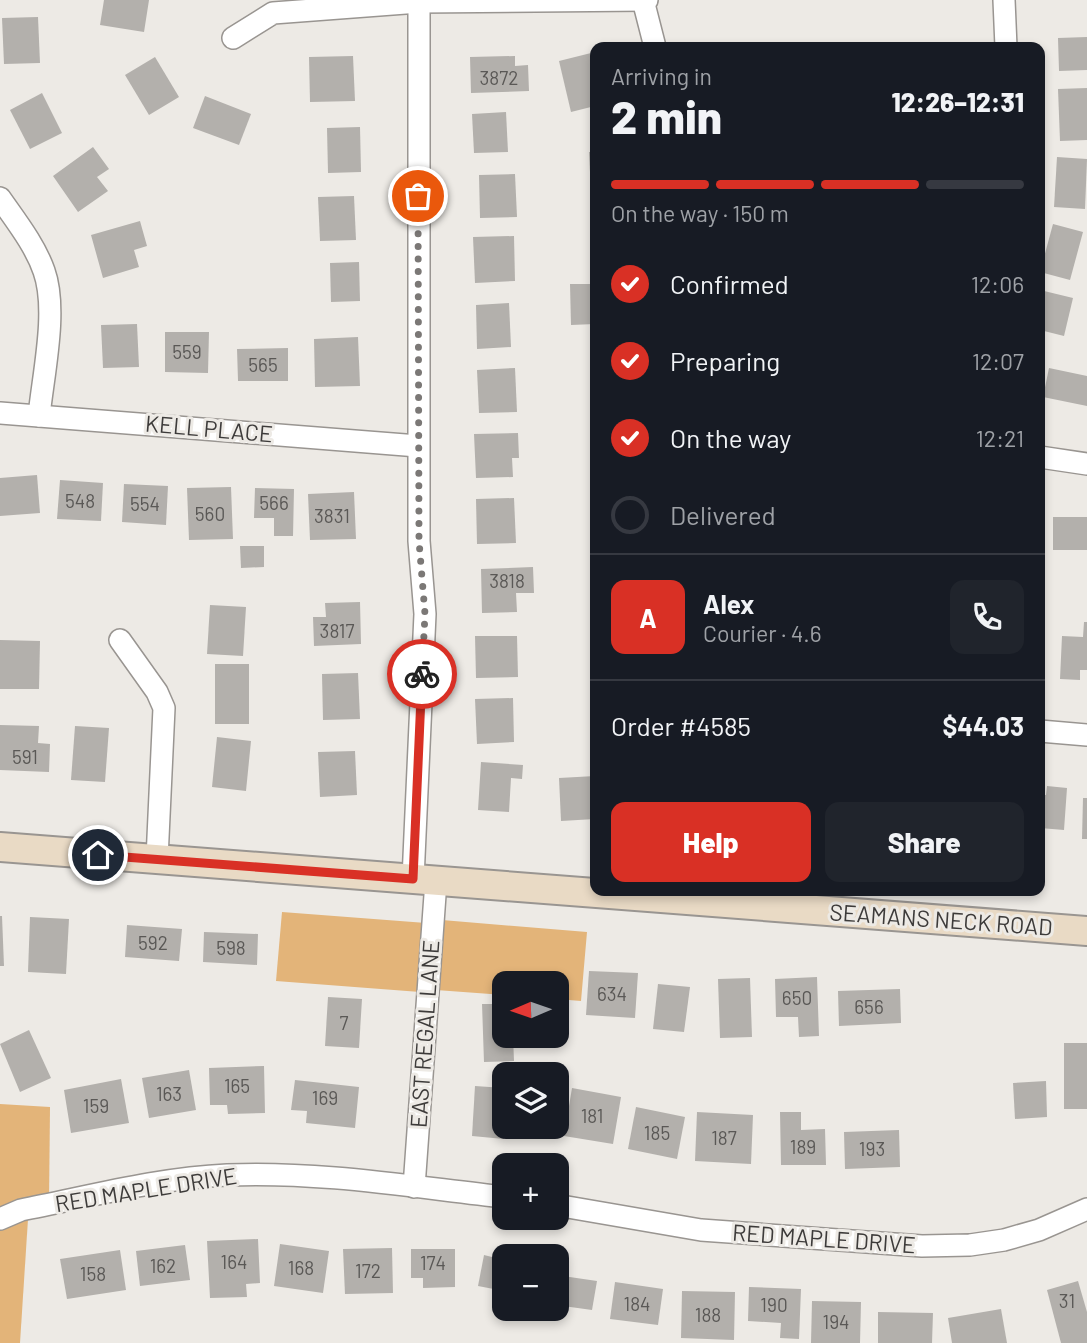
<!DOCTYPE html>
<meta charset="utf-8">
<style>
body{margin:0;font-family:Barlow,sans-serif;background:#20242c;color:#f1f3f6;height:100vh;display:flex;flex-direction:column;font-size:26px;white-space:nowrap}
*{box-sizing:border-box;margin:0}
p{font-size:23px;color:#9ea1a6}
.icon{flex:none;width:38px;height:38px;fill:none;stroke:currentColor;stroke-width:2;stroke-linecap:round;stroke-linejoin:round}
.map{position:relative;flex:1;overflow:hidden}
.drawer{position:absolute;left:590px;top:42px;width:455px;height:854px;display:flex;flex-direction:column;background:#171b24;border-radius:14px;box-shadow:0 4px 10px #0003}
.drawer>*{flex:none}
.needle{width:46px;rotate:268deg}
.buttons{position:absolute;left:492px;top:971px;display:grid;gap:14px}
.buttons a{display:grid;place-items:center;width:77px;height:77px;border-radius:14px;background:#171b24;box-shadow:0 4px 10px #0003;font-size:35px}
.pin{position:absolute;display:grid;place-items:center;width:60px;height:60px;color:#fff;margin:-30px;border:4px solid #fff;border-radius:50%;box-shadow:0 2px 7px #0007}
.courier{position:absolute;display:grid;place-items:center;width:70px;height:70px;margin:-35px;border:5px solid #d93025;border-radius:50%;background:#fff;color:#222;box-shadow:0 2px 9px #0007}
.summary em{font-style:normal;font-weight:800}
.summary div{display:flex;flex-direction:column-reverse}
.summary{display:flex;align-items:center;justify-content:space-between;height:119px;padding:0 21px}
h1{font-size:46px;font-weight:800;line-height:52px}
.bar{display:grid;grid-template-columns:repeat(4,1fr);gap:10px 7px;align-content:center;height:84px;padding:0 21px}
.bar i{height:9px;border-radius:5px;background:#363941}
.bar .on{background:#d93025}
.bar p{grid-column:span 4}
.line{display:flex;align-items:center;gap:18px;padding:0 21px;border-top:2px solid #363941}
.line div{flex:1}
.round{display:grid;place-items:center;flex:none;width:74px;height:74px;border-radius:14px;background:#20242c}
ol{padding:0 21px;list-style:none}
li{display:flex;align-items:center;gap:21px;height:77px}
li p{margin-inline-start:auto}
li .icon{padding:7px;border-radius:50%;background:#d93025;color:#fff;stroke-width:4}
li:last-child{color:#9ea1a6}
li i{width:38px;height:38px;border:4px solid #363941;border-radius:50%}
.cta{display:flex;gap:14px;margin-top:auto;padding:14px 21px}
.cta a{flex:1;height:80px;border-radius:14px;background:#d93025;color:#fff;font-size:28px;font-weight:800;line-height:80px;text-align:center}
.cta a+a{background:#20242c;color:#f1f3f6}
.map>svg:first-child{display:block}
.park{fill:#e3b479}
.building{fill:#b3b0ac}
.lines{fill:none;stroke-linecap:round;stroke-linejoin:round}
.minor-casing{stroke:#999591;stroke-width:24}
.secondary-casing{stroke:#999591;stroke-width:32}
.minor{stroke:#fff;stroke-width:21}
.secondary{stroke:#e9dac5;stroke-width:28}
.done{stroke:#7b7876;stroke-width:7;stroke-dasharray:0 12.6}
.route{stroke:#d93025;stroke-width:9}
.labels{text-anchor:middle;stroke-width:6;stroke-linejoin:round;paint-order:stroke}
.number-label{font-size:19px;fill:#5a5856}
.street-label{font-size:23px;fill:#3d3b3a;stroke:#edeae5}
</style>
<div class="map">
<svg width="1087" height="1343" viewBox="0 0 1087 1343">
<rect width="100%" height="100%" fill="#edeae5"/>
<g class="park">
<polygon points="282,912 426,923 420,992 276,981"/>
<polygon points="442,920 587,932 581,1001 557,999 556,984 504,984 504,995 436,990"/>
<polygon points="0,1104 50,1107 49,1204 0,1217"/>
<polygon points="28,1219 20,1343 0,1343 0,1227"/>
</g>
<g class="building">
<polygon points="104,0 149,0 144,32 100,25"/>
<polygon points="38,17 40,63 4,64 2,18"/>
<polygon points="1087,37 1087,70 1059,71 1058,38"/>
<polygon points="948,42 948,47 918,47 918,43"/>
<polygon points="591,53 595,72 595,106 571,112 559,61"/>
<polygon points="353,56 355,101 310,102 309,57"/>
<polygon points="515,56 515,66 528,65 529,91 471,93 470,57"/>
<polygon points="155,57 179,97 149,115 125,75"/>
<polygon points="1087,88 1087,140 1060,141 1058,89"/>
<polygon points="42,93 62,133 30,149 10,110"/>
<polygon points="205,96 251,114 239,145 193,128"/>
<polygon points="506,112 508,152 474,153 472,114"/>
<polygon points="360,127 361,172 328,173 327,128"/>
<polygon points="93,147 109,169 97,177 108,191 78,212 53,176"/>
<polygon points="589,152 595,152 595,193 591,193"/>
<polygon points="1057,157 1087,159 1085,209 1054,207"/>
<polygon points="515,174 517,217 480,218 479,175"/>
<polygon points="354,196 356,240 320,241 318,197"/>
<polygon points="140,221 147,246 134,250 139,267 103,278 91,235"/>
<polygon points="1053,224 1083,232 1070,280 1040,272"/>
<polygon points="514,236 515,281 475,283 473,237"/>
<polygon points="359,262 360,301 331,302 330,263"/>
<polygon points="570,284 595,284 595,324 571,325"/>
<polygon points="1040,290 1073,298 1064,336 1040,330"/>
<polygon points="509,303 511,347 477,349 476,305"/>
<polygon points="137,324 139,367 103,368 101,325"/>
<polygon points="165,332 209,332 208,373 165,372"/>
<polygon points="358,337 360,386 315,387 314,339"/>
<polygon points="288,348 288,381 238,381 237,349"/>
<polygon points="515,368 517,412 479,413 477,370"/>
<polygon points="1049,368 1087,376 1087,406 1043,397"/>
<polygon points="592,412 595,412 595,438 593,438"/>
<polygon points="518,433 519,458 512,458 513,477 476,478 474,434"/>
<polygon points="37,475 40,513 0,516 0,478"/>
<polygon points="60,480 103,483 101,521 57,519"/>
<polygon points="124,484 168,486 166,525 122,522"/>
<polygon points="231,487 233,539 189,540 187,488"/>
<polygon points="255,488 294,489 293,536 274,536 274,518 254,518"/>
<polygon points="354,492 356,539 310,540 308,494"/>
<polygon points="514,498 516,543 477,544 476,499"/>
<rect x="1053" y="517" width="34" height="33"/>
<polygon points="240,546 264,546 264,567 241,568"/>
<polygon points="533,567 534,593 516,593 517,612 482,613 481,569"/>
<polygon points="360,602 361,644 314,646 313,617 326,617 325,603"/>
<polygon points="210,605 246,607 243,656 207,654"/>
<polygon points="1084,622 1087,622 1087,670 1080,670 1080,680 1060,679 1062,636 1083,637"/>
<polygon points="475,636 517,636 518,677 476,678"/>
<polygon points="0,640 40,641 39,689 0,689"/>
<rect x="215" y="664" width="34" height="60"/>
<polygon points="358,673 360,719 323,720 322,674"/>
<polygon points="513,698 514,742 477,744 475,699"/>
<polygon points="0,725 39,726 38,743 50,744 49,772 0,770"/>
<polygon points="75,726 109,728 105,782 71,780"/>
<polygon points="217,737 251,741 246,791 212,787"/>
<polygon points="355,751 357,795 320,797 318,752"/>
<polygon points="481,762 523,765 522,779 511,778 509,812 478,810"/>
<polygon points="595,776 595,819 561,821 559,778"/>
<polygon points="1047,786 1067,788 1064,830 1040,828 1040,795 1046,795"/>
<polygon points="1083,798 1087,798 1087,839 1082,839"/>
<polygon points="0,916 2,916 4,966 0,966"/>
<polygon points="30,917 69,919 66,974 28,972"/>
<polygon points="127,925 182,929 179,961 125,957"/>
<polygon points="204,932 258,934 257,965 203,962"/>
<polygon points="589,971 638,973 635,1018 586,1015"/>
<polygon points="817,977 819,1036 799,1037 798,1017 776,1017 775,979"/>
<polygon points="750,978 752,1037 720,1038 718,979"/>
<polygon points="658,984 690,987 684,1032 653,1029"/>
<polygon points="900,989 901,1023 839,1026 838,991"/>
<polygon points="328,997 362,999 359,1048 325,1046"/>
<polygon points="482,1004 504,1004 504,1036 513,1036 514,1061 484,1062"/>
<polygon points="29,1030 51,1078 20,1092 0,1044"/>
<rect x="1064" y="1043" width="23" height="66"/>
<polygon points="264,1066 265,1113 228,1114 227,1105 210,1105 209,1068"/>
<polygon points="189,1070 196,1110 149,1118 142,1078"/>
<polygon points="121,1079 129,1123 71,1133 64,1090"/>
<polygon points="295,1080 359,1087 355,1128 306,1123 307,1111 291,1110"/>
<polygon points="1046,1081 1047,1117 1015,1119 1013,1083"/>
<polygon points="475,1086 504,1088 504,1139 472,1136"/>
<polygon points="572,1088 621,1097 613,1144 564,1136"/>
<polygon points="636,1107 685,1117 677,1159 628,1149"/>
<polygon points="697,1112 753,1115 751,1164 695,1161"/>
<polygon points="780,1112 801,1112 801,1130 825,1129 826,1165 781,1165"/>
<polygon points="899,1130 900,1167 845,1169 844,1132"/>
<polygon points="258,1239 260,1283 246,1284 247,1297 210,1298 207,1241"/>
<polygon points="280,1244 329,1251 323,1293 274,1286"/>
<polygon points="185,1245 190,1280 140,1286 136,1251"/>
<polygon points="392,1248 393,1293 345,1294 343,1249"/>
<polygon points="411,1249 455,1249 455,1287 423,1288 423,1278 411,1278"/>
<polygon points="120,1250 126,1290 67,1299 60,1259"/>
<polygon points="484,1255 504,1260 504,1291 478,1286"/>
<polygon points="556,1275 597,1281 592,1310 556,1305"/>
<polygon points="1078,1281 1087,1312 1087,1343 1061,1343 1047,1290"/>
<polygon points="615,1282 663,1289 658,1325 610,1319"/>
<polygon points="749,1287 801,1289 799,1339 780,1338 781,1323 748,1321"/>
<polygon points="682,1291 735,1292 734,1340 681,1338"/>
<polygon points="812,1301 861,1302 860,1343 811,1343"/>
<polygon points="1001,1309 1007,1343 952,1343 948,1318"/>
<polygon points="878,1312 933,1313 932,1343 878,1343"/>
</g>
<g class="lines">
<defs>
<g id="minor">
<polyline points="643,0 655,47"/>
<polyline points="1004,0 1006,47"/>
<polyline points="233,38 273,13 419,2 647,0"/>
<path d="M0 198C16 221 35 245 44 271 58 310 43 375 39 416"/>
<polyline points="0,413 418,446"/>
<polyline points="1040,457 1087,464"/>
<polyline points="120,640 157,692 164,708 157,859"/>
<polyline points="1040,731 1087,735"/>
<polyline points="413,879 425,614 419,541 419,0"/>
<polyline points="414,1187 436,881"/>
<polyline points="556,1205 701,1230 922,1246 970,1245 1004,1240 1039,1230 1087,1209"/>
<path d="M0 1219 21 1210C88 1197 158 1178 227 1175 319 1171 413 1187 504 1197"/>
</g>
<polyline id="secondary" points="0,847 1087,931"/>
</defs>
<use href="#minor" class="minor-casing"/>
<use href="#secondary" class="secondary-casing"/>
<use href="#minor" class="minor"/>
<use href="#secondary" class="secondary"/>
</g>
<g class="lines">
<polyline class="done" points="418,196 419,541 425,614 422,674"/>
<polyline class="route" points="98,855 413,879 422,674"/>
</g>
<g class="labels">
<g class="number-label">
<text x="499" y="85">3872</text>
<text x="187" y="359">559</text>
<text x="263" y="372">565</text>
<text x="80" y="508">548</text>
<text x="274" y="510">566</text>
<text x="145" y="511">554</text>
<text x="210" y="521">560</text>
<text x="332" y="523">3831</text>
<text x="507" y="588">3818</text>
<text x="337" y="638">3817</text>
<text x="25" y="764">591</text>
<text x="153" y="950">592</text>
<text x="231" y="955">598</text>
<text x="612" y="1001">634</text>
<text x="797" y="1005">650</text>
<text x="869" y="1014">656</text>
<text x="344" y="1030">7</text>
<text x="237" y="1093">165</text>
<text x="169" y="1101">163</text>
<text x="325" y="1105">169</text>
<text x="96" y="1113">159</text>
<text x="592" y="1123">181</text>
<text x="657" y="1140">185</text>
<text x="724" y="1145">187</text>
<text x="803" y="1154">189</text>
<text x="872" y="1156">193</text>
<text x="234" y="1269">164</text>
<text x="433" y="1270">174</text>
<text x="163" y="1273">162</text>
<text x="301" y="1275">168</text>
<text x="368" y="1278">172</text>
<text x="93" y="1281">158</text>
<text x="1067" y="1308">31</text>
<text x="637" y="1311">184</text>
<text x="774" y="1312">190</text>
<text x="708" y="1322">188</text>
<text x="836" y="1329">194</text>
</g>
<g class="street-label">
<text transform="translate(209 429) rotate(5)" y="8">KELL PLACE</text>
<text transform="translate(941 920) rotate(4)" y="8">SEAMANS NECK ROAD</text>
<text transform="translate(425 1034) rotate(-86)" y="8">EAST REGAL LANE</text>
<text transform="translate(146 1190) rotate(-9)" y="8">RED MAPLE DRIVE</text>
<text transform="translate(824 1239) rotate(4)" y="8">RED MAPLE DRIVE</text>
</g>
</g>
</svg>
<div class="buttons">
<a><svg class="needle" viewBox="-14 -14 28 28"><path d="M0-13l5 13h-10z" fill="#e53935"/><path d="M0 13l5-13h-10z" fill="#9ea1a6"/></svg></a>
<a><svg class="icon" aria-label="layers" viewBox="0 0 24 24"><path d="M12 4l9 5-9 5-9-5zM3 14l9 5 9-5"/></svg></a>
<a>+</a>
<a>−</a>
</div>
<div class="pin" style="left:418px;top:196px;background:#ea580c"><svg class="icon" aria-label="bag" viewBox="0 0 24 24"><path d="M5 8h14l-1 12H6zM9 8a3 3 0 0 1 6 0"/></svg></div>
<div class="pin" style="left:98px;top:855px;background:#1f2937"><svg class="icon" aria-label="home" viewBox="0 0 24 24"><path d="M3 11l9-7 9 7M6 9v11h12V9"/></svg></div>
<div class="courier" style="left:422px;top:674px"><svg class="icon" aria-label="bike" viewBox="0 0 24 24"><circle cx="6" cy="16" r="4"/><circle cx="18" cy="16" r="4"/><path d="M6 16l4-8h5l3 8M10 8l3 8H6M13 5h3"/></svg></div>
<section class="drawer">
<div class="summary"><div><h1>2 min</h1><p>Arriving in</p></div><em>12:26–12:31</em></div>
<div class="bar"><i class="on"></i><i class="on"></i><i class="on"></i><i></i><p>On the way · 150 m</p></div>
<ol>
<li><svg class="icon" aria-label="check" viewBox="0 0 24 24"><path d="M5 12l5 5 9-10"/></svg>Confirmed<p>12:06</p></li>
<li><svg class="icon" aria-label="check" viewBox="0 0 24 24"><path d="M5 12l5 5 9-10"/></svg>Preparing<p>12:07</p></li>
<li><svg class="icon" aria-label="check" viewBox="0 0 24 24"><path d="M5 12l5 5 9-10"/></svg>On the way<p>12:21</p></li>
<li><i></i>Delivered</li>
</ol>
<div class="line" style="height:126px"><b class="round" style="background:#d93025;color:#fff">A</b><div><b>Alex</b><p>Courier · 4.6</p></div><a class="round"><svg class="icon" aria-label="phone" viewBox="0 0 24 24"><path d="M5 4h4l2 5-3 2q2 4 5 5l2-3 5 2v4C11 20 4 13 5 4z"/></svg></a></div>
<div class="line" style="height:91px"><div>Order #4585</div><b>$44.03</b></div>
<div class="cta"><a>Help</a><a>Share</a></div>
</section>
</div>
